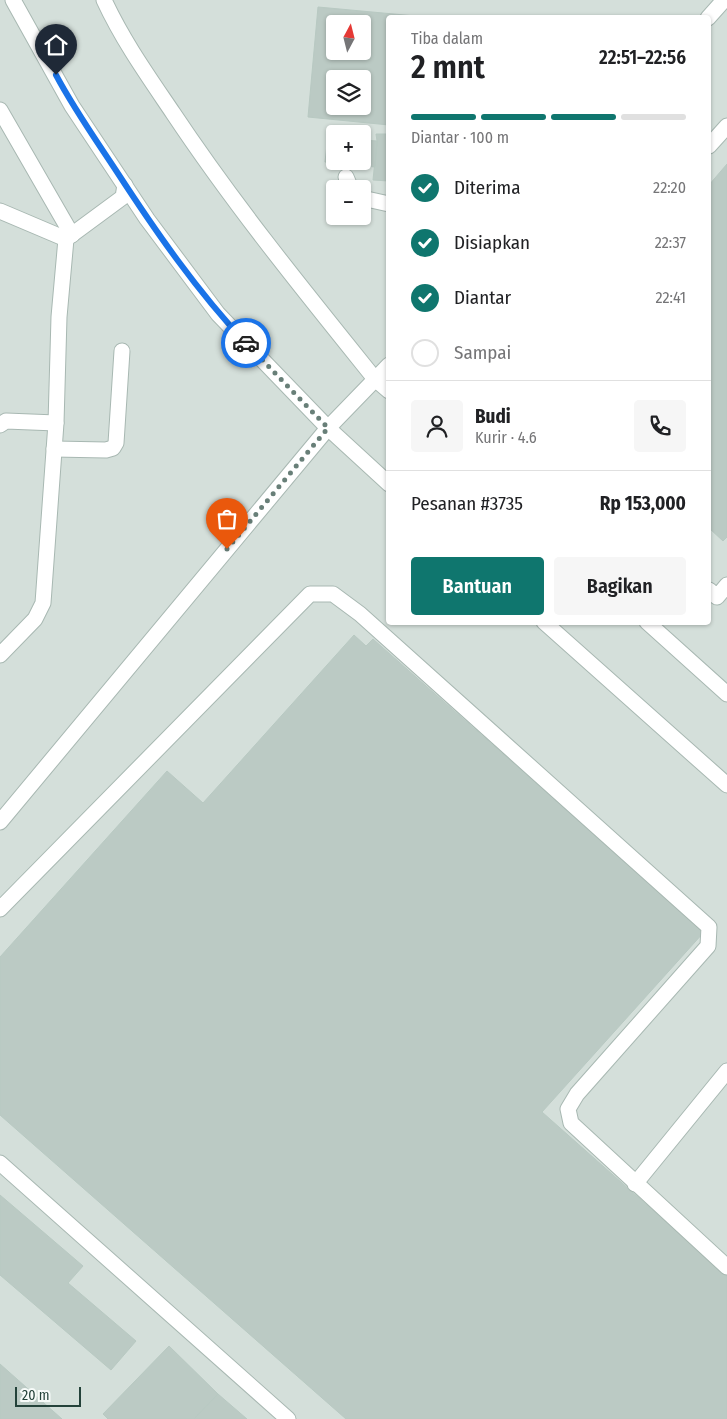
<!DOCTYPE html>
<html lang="id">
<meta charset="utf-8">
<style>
body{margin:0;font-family:"Fira Sans Condensed",sans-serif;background:#f6f6f6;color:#202124;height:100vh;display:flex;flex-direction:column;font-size:19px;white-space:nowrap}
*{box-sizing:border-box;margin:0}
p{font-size:16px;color:#757577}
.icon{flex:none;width:28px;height:28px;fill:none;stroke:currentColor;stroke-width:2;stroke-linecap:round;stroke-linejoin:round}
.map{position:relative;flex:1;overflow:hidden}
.sheet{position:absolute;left:386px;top:15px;width:325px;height:610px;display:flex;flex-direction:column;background:#fff;border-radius:5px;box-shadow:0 1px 4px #0004}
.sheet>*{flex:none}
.needle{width:32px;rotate:7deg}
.tools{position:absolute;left:326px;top:15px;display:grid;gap:10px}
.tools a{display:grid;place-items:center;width:45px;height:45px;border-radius:5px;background:#fff;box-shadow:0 1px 4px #0004;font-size:25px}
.scale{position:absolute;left:15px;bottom:12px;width:66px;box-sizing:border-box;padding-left:5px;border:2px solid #24423a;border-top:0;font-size:14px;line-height:18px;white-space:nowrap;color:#24423a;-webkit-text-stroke:4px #f7fbf9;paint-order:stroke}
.pin{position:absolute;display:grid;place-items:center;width:42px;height:42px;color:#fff;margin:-51px -21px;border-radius:50% 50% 50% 0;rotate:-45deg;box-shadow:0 0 5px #0007}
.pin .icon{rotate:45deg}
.courier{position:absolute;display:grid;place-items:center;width:50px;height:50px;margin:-25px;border:4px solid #1a73e8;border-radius:50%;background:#fff;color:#222;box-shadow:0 1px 6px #0007}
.head em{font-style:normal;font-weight:600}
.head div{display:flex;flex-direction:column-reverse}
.head{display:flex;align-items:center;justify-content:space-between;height:85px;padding:0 25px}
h1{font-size:32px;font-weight:600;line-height:38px}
.bar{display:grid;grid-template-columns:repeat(4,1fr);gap:8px 5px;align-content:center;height:60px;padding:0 25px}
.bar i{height:6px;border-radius:4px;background:#e0e0e0}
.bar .current{background:#0f766e}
.bar p{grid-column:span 4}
.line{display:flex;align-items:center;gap:12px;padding:0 25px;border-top:1px solid #e0e0e0}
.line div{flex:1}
.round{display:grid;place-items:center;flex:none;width:52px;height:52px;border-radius:5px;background:#f6f6f6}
ol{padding:0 25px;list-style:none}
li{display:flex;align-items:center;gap:15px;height:55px}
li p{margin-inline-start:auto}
li .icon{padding:5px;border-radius:50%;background:#0f766e;color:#fff;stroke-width:4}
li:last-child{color:#757577}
li i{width:28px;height:28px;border:2px solid #e0e0e0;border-radius:50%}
.cta{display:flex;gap:10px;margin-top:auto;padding:10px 25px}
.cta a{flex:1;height:58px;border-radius:5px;background:#0f766e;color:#fff;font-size:20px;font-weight:600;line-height:58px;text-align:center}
.cta a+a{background:#f6f6f6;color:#202124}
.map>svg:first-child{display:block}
.built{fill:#d4dfda;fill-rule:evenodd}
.building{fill:#bbcac4;stroke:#b8c9c2;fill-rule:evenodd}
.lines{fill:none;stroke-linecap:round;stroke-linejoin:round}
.minor-casing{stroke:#a8b8b2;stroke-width:17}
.minor{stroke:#fff;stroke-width:15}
.done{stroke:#687f78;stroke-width:5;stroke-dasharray:0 9}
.route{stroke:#1a73e8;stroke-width:6}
</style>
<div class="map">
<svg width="727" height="1419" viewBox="0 0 727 1419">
<rect width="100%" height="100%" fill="#e6efeb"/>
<path class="built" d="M0 0H727V1419H0ZM389 18H709V622H389ZM335 24H362V51H335ZM335 79H362V106H335ZM335 134H362V161H335ZM335 189H362V216H335Z"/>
<g class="building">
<path d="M318 7 437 18H389V125L308 117ZM335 24H362V51H335ZM335 79H362V106H335Z"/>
<polygon points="376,134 389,134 389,181 373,180 377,141"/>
<polygon points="328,136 335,137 335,161 362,161 362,140 377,141 375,167 325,162"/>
<polygon points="727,164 727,537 723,541 709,528 709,185"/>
<polygon points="354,635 366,646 373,639 704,932 542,1112 727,1276 727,1419 346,1419 0,1115 0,957 167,771 203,803"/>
<polygon points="0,1195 83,1266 68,1283 136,1341 111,1370 0,1275"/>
<polygon points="169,1346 218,1394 194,1419 108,1419 103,1414"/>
<polygon points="0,1364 62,1419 0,1419"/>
<polygon points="218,1394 247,1419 194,1419"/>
</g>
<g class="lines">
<defs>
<g id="minor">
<polyline points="13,0 72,106 147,219 218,314 328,428 389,484"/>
<path d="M104 0C123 41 148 76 173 113 235 206 305 292 375 379L389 391"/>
<polyline points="708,18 724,0"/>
<polyline points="0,110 72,235"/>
<polyline points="709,146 727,126"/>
<polyline points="346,177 351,189"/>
<polyline points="362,198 389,204"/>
<polyline points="0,211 66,239"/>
<polyline points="0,425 6,421 56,423"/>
<polyline points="54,449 106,450 113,448 116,443 122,351"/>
<polyline points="709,590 717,597 727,585"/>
<polyline points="544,622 727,785"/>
<polyline points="647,622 727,694"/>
<polyline points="0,655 35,619 43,603 56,423 59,317 66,239 123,197 125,185"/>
<polyline points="0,822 328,428 389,365"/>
<polyline points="0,909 310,594 333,594 360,614 709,927 708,946 577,1094 568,1109 571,1123 727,1267"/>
<polyline points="0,1163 288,1419"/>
<polyline points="635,1184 727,1071"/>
</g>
</defs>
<use href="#minor" class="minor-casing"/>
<use href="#minor" class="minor"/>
</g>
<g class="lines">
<polyline class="done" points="227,549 328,428 246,343"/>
<path class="route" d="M56 75C74 109 96 140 117 172 156 232 197 291 246 343"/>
</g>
</svg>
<div class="tools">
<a><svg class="needle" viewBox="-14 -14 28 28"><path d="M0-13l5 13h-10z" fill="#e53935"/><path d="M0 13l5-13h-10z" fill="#757577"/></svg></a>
<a><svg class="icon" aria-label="layers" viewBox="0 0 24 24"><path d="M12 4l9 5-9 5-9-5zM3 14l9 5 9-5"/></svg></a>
<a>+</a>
<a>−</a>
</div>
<div class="scale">20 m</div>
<div class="pin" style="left:227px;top:549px;background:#ea580c"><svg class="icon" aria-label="bag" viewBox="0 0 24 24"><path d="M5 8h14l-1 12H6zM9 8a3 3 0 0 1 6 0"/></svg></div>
<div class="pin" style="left:56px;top:75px;background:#1f2937"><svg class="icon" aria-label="home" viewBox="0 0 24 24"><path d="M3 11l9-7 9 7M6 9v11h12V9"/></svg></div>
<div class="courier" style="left:246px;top:343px"><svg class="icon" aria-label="car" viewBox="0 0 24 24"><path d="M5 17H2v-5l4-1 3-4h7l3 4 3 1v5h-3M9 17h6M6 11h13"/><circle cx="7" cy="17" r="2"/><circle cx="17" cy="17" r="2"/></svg></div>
<section class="sheet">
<div class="head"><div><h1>2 mnt</h1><p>Tiba dalam</p></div><em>22:51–22:56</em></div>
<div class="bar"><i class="current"></i><i class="current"></i><i class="current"></i><i></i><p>Diantar · 100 m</p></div>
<ol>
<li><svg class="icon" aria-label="check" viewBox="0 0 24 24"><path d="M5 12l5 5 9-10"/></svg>Diterima<p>22:20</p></li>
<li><svg class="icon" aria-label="check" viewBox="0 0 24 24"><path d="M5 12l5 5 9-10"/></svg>Disiapkan<p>22:37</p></li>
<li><svg class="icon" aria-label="check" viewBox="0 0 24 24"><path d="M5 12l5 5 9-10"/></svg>Diantar<p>22:41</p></li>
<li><i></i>Sampai</li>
</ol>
<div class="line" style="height:90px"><a class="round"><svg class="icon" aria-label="person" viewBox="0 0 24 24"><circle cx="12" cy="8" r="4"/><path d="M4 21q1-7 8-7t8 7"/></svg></a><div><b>Budi</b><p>Kurir · 4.6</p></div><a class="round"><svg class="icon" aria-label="phone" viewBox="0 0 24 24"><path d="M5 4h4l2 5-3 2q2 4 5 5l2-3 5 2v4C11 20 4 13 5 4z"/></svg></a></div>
<div class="line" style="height:65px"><div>Pesanan #3735</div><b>Rp 153,000</b></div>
<div class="cta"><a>Bantuan</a><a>Bagikan</a></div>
</section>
</div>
